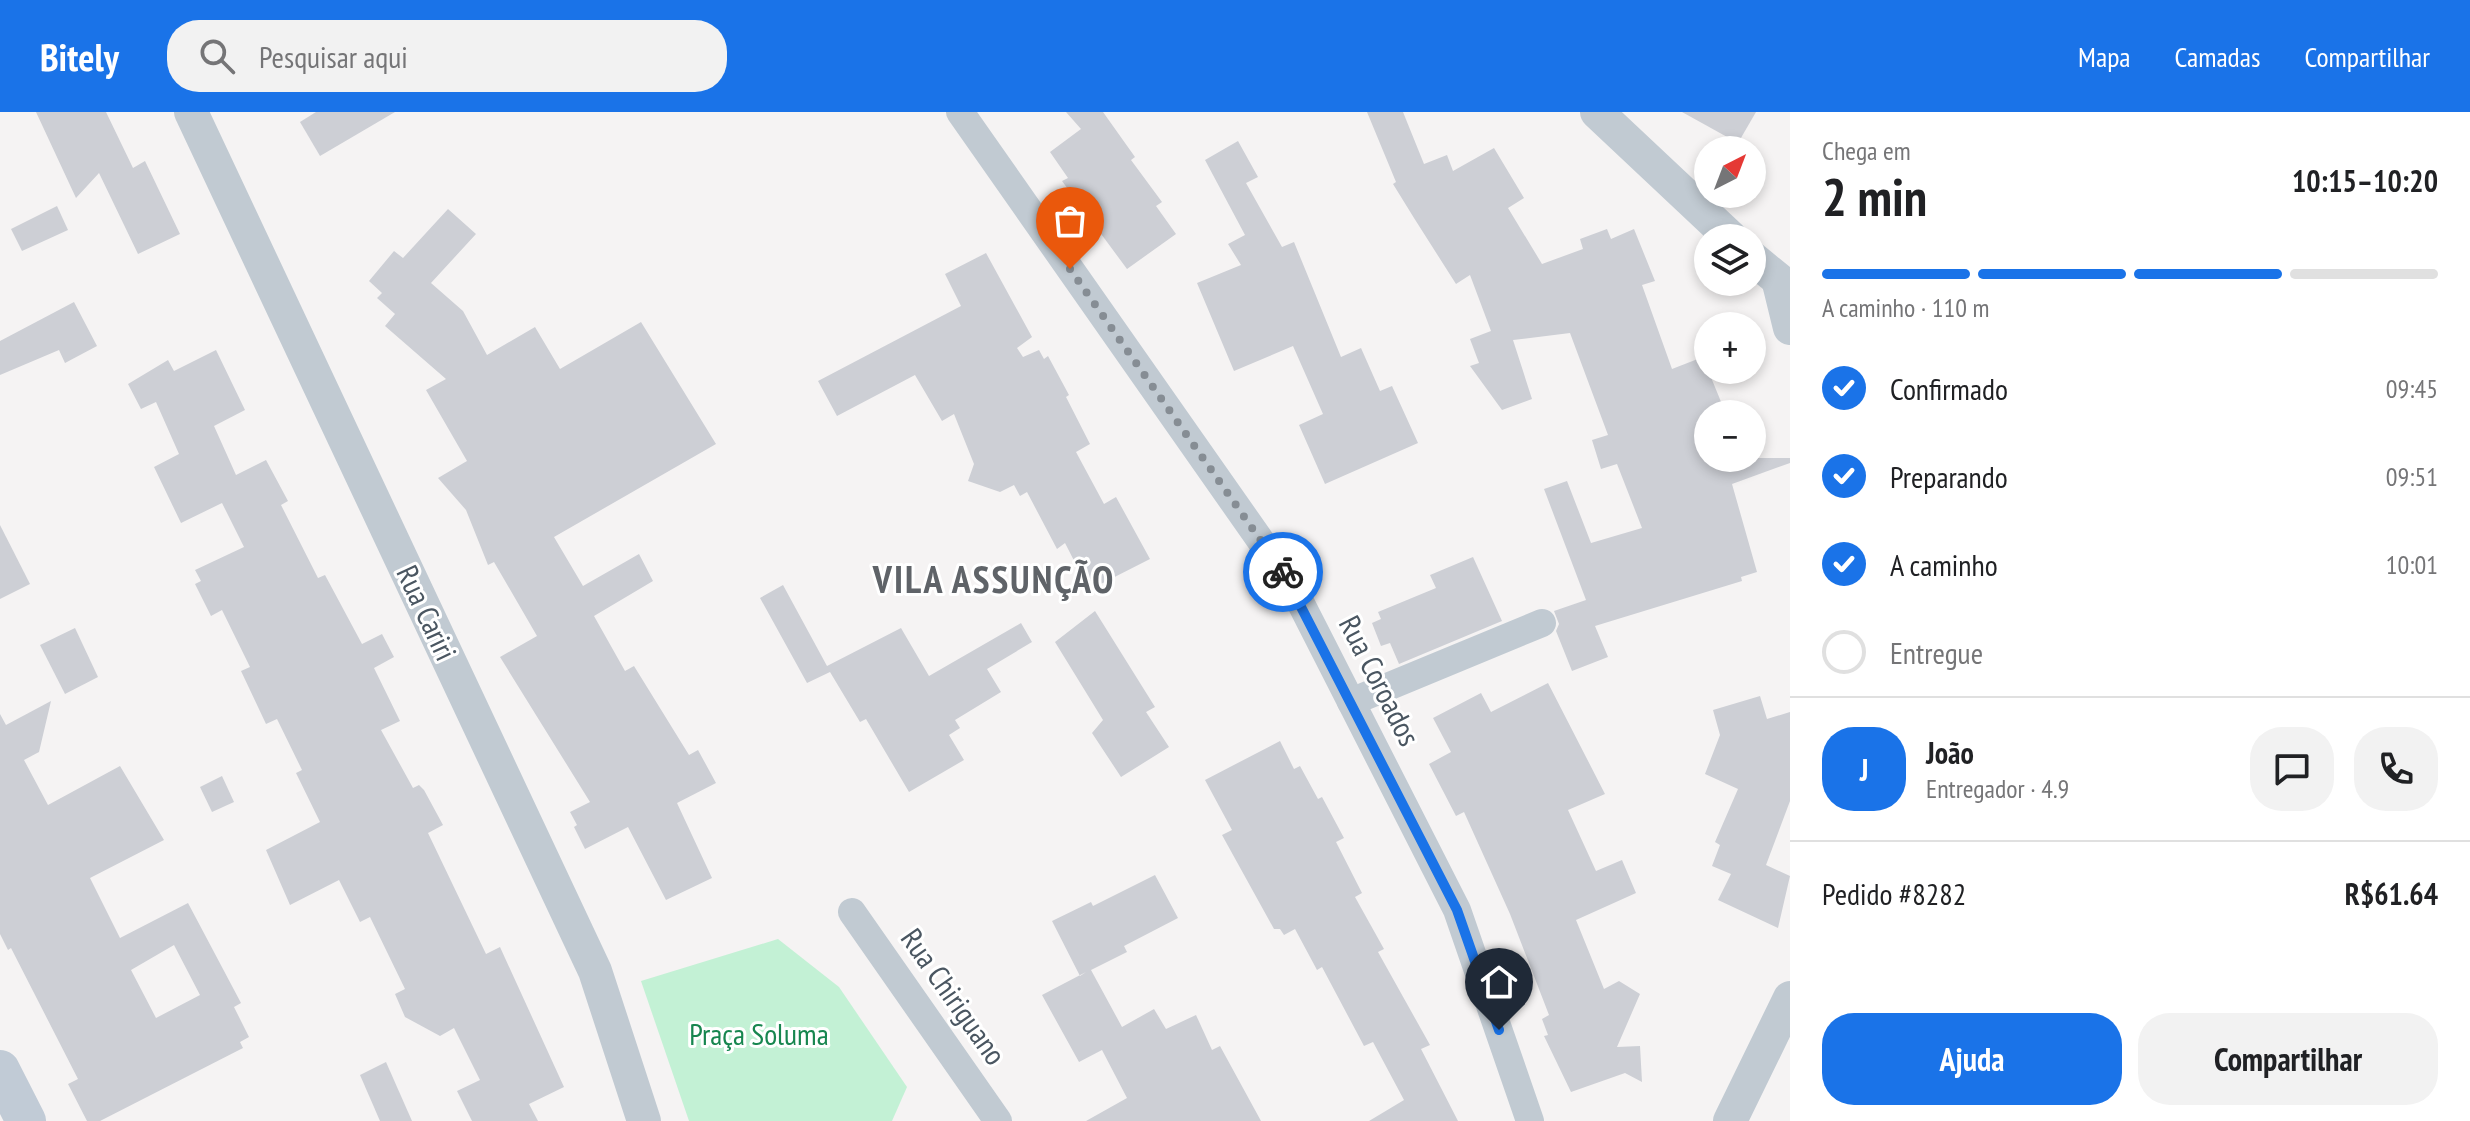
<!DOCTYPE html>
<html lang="pt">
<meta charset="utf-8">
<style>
body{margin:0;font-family:"PT Sans Narrow",sans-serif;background:#f2f2f2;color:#202124;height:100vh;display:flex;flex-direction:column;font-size:30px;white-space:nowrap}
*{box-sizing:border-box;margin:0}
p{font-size:26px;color:#757577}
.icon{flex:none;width:44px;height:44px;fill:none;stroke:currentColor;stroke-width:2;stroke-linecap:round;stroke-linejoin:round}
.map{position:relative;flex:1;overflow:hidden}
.side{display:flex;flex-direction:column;background:#fff;width:680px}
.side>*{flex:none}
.needle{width:52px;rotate:42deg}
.controls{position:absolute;left:1694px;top:24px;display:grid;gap:16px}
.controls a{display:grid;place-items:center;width:72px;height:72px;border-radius:50%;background:#fff;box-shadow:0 4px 12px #0003;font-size:40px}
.pin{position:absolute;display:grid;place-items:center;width:68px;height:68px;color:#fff;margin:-82px -34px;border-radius:50% 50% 50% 0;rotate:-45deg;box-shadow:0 0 8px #0007}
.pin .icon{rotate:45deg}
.courier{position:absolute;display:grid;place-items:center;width:80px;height:80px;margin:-40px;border:6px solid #1a73e8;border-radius:50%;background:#fff;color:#222;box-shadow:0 2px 10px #0007}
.head em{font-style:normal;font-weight:700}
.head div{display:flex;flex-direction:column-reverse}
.head{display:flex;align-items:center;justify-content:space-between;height:136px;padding:0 32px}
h1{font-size:52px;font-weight:700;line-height:60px}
.bar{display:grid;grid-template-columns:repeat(4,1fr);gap:12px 8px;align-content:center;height:96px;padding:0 32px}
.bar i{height:10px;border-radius:6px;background:#e0e0e0}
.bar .selected{background:#1a73e8}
.bar p{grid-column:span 4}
.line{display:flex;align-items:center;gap:20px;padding:0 32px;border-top:2px solid #e0e0e0}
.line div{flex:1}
.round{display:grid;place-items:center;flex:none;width:84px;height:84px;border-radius:32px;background:#f2f2f2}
ol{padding:0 32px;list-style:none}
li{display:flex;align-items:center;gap:24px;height:88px}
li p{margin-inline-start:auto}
li .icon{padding:8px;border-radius:50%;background:#1a73e8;color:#fff;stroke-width:4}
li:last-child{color:#757577}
li i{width:44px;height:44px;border:4px solid #e0e0e0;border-radius:50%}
.button{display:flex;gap:16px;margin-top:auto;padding:16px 32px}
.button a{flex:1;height:92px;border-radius:32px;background:#1a73e8;color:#fff;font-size:32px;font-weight:700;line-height:92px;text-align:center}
.button a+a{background:#f2f2f2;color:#202124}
header{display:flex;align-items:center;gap:48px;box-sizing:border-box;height:112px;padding:0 40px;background:#1a73e8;color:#fff}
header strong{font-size:38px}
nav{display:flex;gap:44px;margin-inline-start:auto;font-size:28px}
.search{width:560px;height:72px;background:#f2f2f2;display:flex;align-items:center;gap:20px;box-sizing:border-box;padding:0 28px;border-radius:32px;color:#757577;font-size:30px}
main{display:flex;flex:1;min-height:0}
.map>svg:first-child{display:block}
.green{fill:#c3f1d5}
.building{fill:#cdcfd5;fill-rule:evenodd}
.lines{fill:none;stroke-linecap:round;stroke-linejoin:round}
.minor{stroke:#c1cad2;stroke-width:28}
.tertiary{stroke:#c1cad2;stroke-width:34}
.secondary{stroke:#c1cbd6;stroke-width:40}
.done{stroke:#868d94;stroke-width:8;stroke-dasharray:0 14.4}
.route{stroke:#1a73e8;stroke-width:10}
.labels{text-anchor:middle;stroke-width:6;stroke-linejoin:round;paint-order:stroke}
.street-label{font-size:30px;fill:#4a5661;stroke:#fff}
.park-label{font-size:30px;fill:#17864f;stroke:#fff}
.district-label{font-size:38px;font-weight:bold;letter-spacing:2px;fill:#5f6368;stroke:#fff}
</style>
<header>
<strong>Bitely</strong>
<div class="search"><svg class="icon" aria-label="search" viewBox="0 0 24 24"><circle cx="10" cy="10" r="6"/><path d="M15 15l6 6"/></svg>Pesquisar aqui</div>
<nav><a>Mapa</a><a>Camadas</a><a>Compartilhar</a></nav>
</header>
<main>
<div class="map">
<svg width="1790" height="1009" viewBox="0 0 1790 1009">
<rect width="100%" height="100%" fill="#f5f3f3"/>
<polygon class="green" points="778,827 839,875 907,975 892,1009 689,1009 641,869"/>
<g class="building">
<polygon points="36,0 106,0 133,56 145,49 180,122 138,142 99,61 76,86"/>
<polygon points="316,0 395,0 320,44 300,10"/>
<polygon points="1066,0 1103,0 1135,45 1131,48 1162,90 1156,94 1176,122 1127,157 1062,69 1068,66 1050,40 1081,17"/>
<polygon points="1367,0 1403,0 1424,52 1447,43 1453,59 1494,36 1524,86 1508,96 1542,152 1583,137 1580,127 1607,117 1611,127 1634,117 1655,169 1642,173 1672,257 1708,243 1708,258 1726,302 1708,302 1708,346 1790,346 1790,351 1732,372 1757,460 1741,465 1742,469 1595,514 1608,545 1572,559 1556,519 1559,512 1554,499 1586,488 1544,377 1567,369 1591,431 1642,416 1617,352 1601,357 1592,328 1608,323 1570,221 1513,228 1532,287 1502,298 1470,254 1479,251 1470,227 1491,219 1470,163 1456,172 1414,106 1393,72 1396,70"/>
<polygon points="1682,0 1756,0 1738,31"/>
<polygon points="1238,29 1258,65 1246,71 1282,135 1294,130 1341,245 1361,236 1380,279 1392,274 1418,331 1325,372 1299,313 1323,302 1293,234 1234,259 1197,171 1241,153 1228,132 1245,123 1205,48"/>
<polygon points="57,94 68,118 22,139 11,117"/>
<polygon points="448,97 476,122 431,171 463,199 487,243 535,215 560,257 641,210 716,332 554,425 583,474 639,442 653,469 594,504 625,559 634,554 689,643 698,638 716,671 677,691 712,766 666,788 628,715 585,737 574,715 577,713 570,700 590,690 500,545 537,524 494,450 488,453 466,398 438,366 467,349 426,278 446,267 385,214 395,202 377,186 382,181 369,169 394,139 403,146"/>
<polygon points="986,141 1032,225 1017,236 1023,245 1039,238 1044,247 1048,244 1069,283 1066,285 1090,332 1076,340 1104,392 1116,385 1150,447 1089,478 1065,431 1057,437 1027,380 1020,384 1014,373 1000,380 968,369 974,352 954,302 942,309 915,263 837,304 818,269 961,194 945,162"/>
<polygon points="74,190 97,234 65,251 59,238 0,263 0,229"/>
<polygon points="216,238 245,298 214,314 236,363 266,348 288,389 281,393 318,466 325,463 362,532 382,522 394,545 374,556 400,609 381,618 413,676 419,673 424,678 443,713 428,721 486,842 500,835 564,975 529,992 538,1009 472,1009 457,979 480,968 454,916 440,924 405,905 395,882 405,877 370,805 360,810 339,768 290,793 266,738 320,710 296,661 302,658 277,607 266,612 241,559 250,555 222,498 211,504 195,472 201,469 195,458 244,435 222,391 181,411 154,355 179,342 156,290 141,297 128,272 168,248 174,259"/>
<polygon points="0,413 30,472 0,487"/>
<polygon points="1473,445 1502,509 1399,552 1390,531 1381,534 1372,511 1381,507 1378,500 1436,476 1430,463"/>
<polygon points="783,473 827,554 901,516 929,564 1021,511 1032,530 987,557 1001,580 955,608 960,616 949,623 964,648 909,680 866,607 860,610 830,560 807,571 760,486"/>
<polygon points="1095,499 1155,595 1146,600 1169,635 1121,665 1092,621 1103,608 1055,530"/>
<polygon points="75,516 98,565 65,582 40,533"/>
<polygon points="1548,571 1605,682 1568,698 1596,759 1622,748 1636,781 1576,808 1604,877 1619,869 1640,882 1617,935 1640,934 1642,970 1625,961 1571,980 1544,924 1548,923 1542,907 1549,903 1510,802 1464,700 1456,704 1429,652 1451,640 1433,606 1481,581 1491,600"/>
<polygon points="1760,584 1767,607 1790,600 1790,689 1766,753 1790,764 1778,816 1718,788 1731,762 1712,754 1720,733 1715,730 1738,677 1705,662 1720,623 1713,598"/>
<path d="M51 589 39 640 24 648 48 693 120 654 164 728 90 766 120 826 188 791 241 891 234 895 249 925 240 930 243 936 100 1009H87L68 972 78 967 11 836 8 838 0 822V602L6 613ZM174 833 200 883 156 906 131 858Z"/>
<polygon points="1280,629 1294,657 1300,654 1318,687 1322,685 1344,726 1336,730 1362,781 1355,785 1384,837 1378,840 1430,933 1421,937 1458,1009 1369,1009 1404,988 1373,930 1364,934 1322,855 1317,858 1295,817 1284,823 1280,817 1274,817 1222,723 1232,718 1205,668"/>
<polygon points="222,664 234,690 212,700 200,675"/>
<polygon points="1155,763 1178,806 1124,834 1127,840 1091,858 1122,915 1154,897 1166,917 1196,903 1212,938 1220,934 1261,1009 1086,1009 1127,986 1102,938 1079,950 1042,883 1086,860 1080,864 1052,809 1091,790 1093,794"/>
<polygon points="386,950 412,1009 380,1009 360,963"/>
</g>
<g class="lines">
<g class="minor">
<polyline points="960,0 1291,472 1457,798 1530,1009"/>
<polyline points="1351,590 1542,511"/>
<polyline points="852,800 998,1009"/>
</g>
<g class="tertiary">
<polyline points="191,0 595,859 644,1009"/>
<polyline points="1597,0 1731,126"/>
<polyline points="1752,146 1790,177"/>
<polyline points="1779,171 1790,216"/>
<polyline points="1730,1009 1790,886"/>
</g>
<polyline class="secondary" points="0,958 26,1009"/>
</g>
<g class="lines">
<polyline class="done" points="1070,157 1283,460"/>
<polyline class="route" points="1283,460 1457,798 1499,918"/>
</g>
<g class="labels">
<g class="street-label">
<text transform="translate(426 501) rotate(65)" y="10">Rua Cariri</text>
<text transform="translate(1379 569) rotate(63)" y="10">Rua Coroados</text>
<text transform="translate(953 885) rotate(55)" y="10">Rua Chiriguano</text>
</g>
<g class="park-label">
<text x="759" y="933">Praça Soluma</text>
</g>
<g class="district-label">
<text x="994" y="481">VILA ASSUNÇÃO</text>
</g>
</g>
</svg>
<div class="controls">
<a><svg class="needle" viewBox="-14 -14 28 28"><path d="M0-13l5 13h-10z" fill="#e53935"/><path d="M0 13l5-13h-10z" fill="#757577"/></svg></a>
<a><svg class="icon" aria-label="layers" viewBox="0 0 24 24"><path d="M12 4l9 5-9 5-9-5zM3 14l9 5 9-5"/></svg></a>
<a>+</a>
<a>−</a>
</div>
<div class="pin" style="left:1070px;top:157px;background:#ea580c"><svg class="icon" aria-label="bag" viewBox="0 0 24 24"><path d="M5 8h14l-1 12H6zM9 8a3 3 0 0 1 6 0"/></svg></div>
<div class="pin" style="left:1499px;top:918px;background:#1f2937"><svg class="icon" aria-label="home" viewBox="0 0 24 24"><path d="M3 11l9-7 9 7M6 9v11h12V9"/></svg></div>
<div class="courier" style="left:1283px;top:460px"><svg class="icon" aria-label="bike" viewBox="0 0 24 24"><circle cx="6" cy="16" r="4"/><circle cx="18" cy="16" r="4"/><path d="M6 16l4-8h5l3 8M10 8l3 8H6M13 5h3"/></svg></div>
</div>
<section class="side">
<div class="head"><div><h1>2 min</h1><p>Chega em</p></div><em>10:15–10:20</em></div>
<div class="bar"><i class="selected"></i><i class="selected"></i><i class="selected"></i><i></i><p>A caminho · 110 m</p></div>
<ol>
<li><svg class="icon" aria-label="check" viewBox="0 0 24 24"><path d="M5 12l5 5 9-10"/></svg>Confirmado<p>09:45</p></li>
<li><svg class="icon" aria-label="check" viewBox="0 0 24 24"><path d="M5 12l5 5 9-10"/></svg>Preparando<p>09:51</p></li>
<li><svg class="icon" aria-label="check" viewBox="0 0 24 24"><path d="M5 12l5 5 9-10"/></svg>A caminho<p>10:01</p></li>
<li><i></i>Entregue</li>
</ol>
<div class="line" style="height:144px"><b class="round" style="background:#1a73e8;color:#fff">J</b><div><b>João</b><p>Entregador · 4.9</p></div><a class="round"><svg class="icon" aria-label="chat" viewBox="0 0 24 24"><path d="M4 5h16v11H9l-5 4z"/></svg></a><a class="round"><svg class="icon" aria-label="phone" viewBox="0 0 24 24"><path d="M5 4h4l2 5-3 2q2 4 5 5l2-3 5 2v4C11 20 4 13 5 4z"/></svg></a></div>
<div class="line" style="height:104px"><div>Pedido #8282</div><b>R$61.64</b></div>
<div class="button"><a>Ajuda</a><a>Compartilhar</a></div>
</section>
</main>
